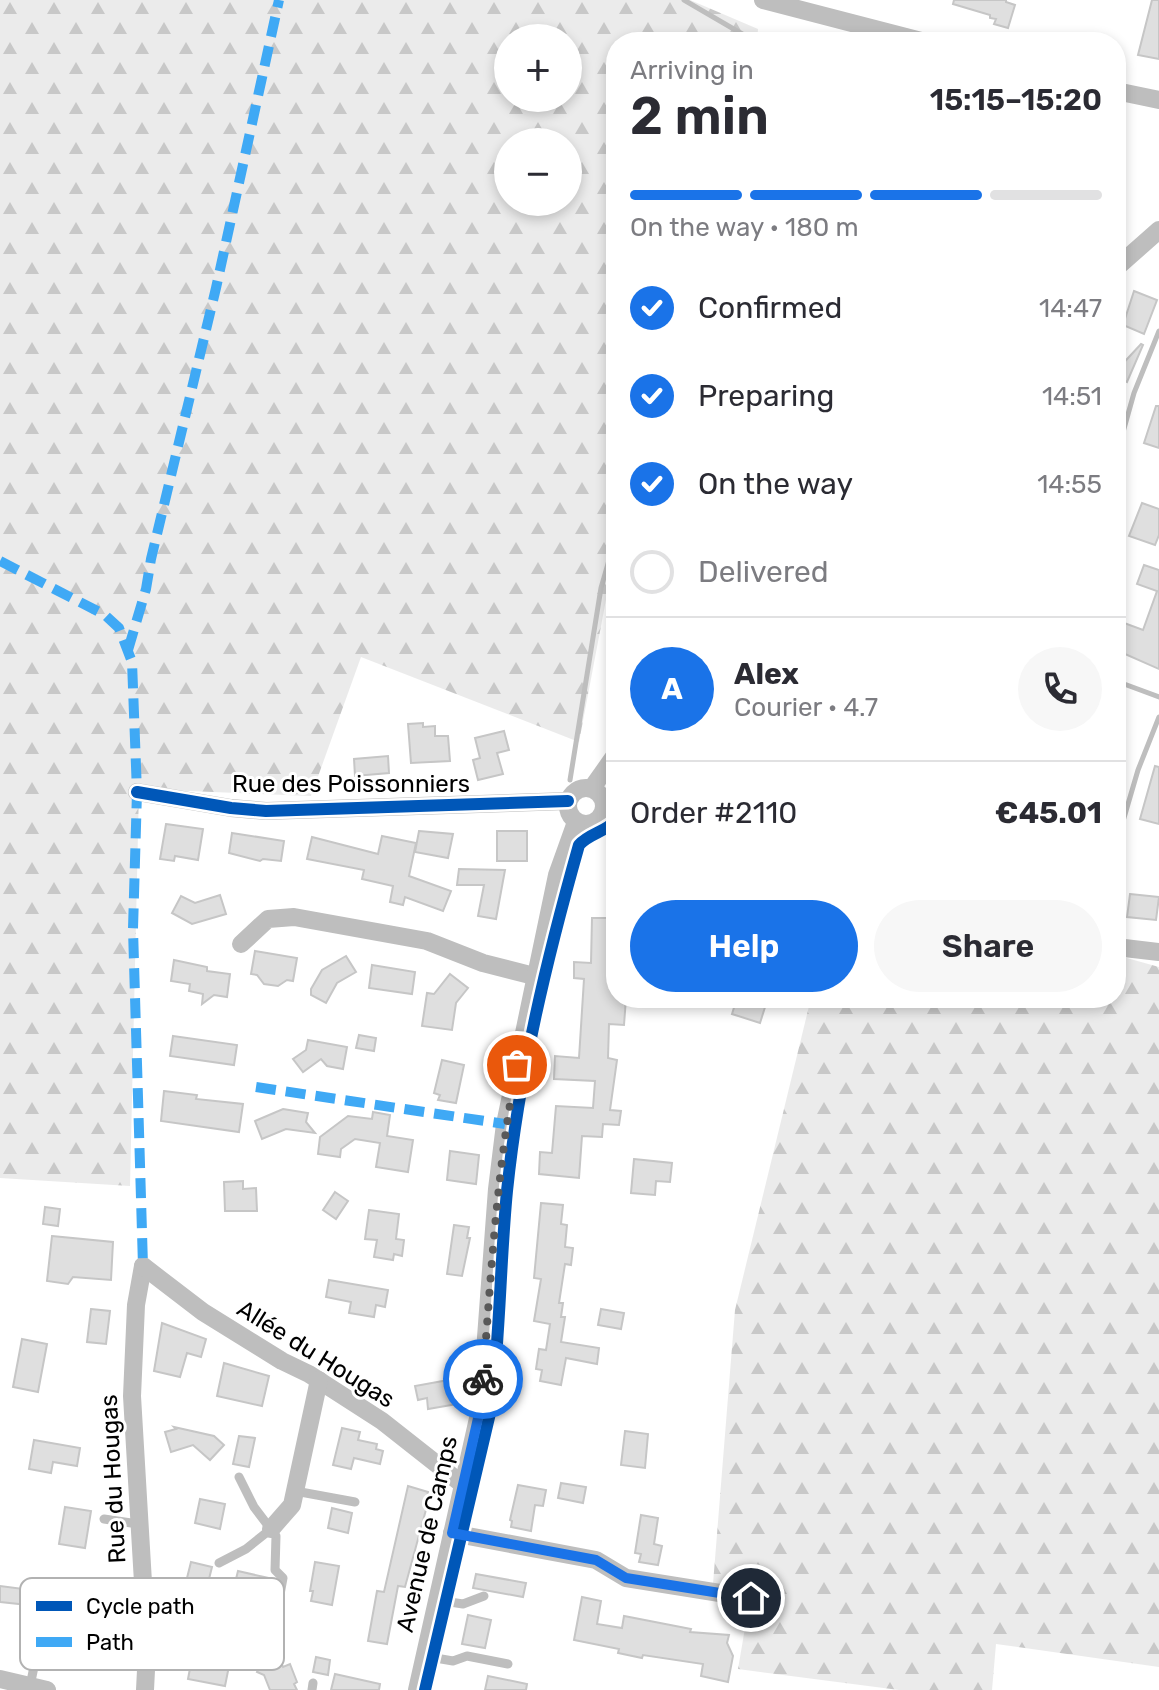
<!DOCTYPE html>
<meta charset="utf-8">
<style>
body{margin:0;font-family:Rubik,sans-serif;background:#f7f7f7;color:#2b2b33;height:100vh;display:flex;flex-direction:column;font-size:30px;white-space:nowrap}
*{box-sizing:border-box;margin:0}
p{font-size:26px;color:#7c7c81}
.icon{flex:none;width:44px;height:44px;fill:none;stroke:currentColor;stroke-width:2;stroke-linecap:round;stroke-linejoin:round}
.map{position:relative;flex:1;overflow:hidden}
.details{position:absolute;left:606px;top:32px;width:520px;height:976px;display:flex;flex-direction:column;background:#fff;border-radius:32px;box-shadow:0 4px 12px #0003}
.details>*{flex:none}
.buttons{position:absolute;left:494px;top:24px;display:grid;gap:16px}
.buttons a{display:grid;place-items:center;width:88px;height:88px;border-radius:50%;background:#fff;box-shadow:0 4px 12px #0003;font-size:40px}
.pin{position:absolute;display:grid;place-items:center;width:68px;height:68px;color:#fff;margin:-34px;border:4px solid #fff;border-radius:50%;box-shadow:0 2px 8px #0007}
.courier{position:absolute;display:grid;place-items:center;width:80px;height:80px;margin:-40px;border:6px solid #1a73e8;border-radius:50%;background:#fff;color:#222;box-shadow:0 2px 10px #0007}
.overview em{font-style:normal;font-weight:600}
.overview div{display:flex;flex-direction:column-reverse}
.overview{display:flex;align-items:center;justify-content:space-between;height:136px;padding:0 24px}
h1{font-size:52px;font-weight:600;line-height:60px}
.bar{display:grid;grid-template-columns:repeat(4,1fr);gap:12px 8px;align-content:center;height:96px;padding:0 24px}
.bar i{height:10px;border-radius:6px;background:#e1e1e2}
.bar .on{background:#1a73e8}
.bar p{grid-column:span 4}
.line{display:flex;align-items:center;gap:20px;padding:0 24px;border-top:2px solid #e1e1e2}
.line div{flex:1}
.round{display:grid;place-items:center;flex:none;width:84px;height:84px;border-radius:42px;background:#f7f7f7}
ol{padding:0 24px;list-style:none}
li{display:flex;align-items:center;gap:24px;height:88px}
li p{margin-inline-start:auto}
li .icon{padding:8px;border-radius:50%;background:#1a73e8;color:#fff;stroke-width:4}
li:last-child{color:#7c7c81}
li i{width:44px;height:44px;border:4px solid #e1e1e2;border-radius:50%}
.action{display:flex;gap:16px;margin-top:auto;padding:16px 24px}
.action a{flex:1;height:92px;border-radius:48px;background:#1a73e8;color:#fff;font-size:32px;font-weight:600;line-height:92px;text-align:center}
.action a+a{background:#f7f7f7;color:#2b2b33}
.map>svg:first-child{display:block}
.forest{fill:url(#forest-firs);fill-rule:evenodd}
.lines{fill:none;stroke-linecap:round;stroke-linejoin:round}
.stream{stroke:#bebebe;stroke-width:5}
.building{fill:#dfdfdf;stroke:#c6c6c6;stroke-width:2}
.service{stroke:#bebebe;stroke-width:9}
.minor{stroke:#bebebe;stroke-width:18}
.quiet{stroke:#3fa9f5;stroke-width:10;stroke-dasharray:20 10;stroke-linecap:butt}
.cycleway-casing{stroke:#fff;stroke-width:17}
.cycleway{stroke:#0057b8;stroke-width:12}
.done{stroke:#595959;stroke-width:8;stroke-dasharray:0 14.4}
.route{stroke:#1a73e8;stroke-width:10}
.labels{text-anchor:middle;stroke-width:6;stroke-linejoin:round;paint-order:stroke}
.street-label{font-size:24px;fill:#000;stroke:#fff}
.key{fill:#fff;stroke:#b2b2b2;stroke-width:2}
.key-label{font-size:22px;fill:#000}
</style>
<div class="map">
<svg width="1159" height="1690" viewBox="0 0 1159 1690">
<defs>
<pattern id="forest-firs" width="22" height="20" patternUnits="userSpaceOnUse" patternTransform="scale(2)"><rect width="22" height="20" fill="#ebebeb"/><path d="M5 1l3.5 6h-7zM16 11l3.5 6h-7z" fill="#c8c8c8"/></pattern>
</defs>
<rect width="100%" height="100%" fill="#fff"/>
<g class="forest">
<path d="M0 0H690L758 29 757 42H616V547L579 742 361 657 311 796 139 789 130 1186 0 1178ZM508 38H568V98H508ZM508 142H568V202H508Z"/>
<polygon points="1116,955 1159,967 1159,1667 996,1644 992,1690 899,1690 738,1669 751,1593 713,1584 735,1310 811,998 1116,998"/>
</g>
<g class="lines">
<g class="stream">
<polyline points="684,0 756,42"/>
<polyline points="1116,457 1134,393 1159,331"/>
<polyline points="1116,681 1159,697"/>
<polyline points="570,780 601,588 616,536"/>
<polyline points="1116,845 1138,770 1159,717"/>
</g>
</g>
<g class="building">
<polygon points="954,0 1006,0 1006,2 1015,5 1008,28 994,24 996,19 990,18 990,15 953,4"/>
<polygon points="1152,0 1159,0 1159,59 1138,55"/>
<polygon points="1134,291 1157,300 1144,334 1123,325"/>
<polygon points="1141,344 1143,345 1127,382 1116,375 1116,371"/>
<polygon points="1156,406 1159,406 1159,448 1144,443"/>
<polygon points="1142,503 1159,509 1159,535 1155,545 1129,536"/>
<polygon points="1144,565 1159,570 1159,669 1116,650 1116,620 1143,630 1157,591 1137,584"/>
<polygon points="423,723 423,727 435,726 435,736 448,736 450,761 411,763 408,724"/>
<polygon points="504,731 509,750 497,753 503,774 478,780 473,760 480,758 475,738"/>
<polygon points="388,756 389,773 355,776 354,759"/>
<polygon points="1155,766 1159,767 1159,824 1140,819"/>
<polygon points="166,824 203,829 198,860 175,856 174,861 160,859"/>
<polygon points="419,831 453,834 448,858 415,852"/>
<rect x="497" y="831" width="30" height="30"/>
<polygon points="232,833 284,841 281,861 263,859 260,861 229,853"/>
<polygon points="382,836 416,843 409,876 451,891 443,911 405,897 403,905 390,902 393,886 362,879 364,870 307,859 312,837 378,854"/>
<polygon points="459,869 505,870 496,919 478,916 484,885 457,885"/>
<polygon points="1130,894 1159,897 1156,920 1127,917"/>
<polygon points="220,895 226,914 192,924 172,913 181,896 195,903"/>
<polygon points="592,918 616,918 616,998 626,998 624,1025 609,1024 608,1058 617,1060 610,1110 621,1111 619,1125 603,1124 602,1137 582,1136 579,1178 539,1174 540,1152 552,1153 556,1106 593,1108 595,1081 554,1079 555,1056 579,1058 584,979 574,978 574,962 591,963"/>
<polygon points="255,951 297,958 293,981 287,980 278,986 264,984 257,975 251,974"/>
<polygon points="346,956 356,972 337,983 326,1003 311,995 311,989 322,970"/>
<polygon points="174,960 207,967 207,971 230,974 227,997 214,995 202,1004 203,994 189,991 190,984 171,981"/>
<polygon points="372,965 415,972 412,994 369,988"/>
<polygon points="450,974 468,988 456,1003 452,1030 422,1026 427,993 434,994"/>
<polygon points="737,998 766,1004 760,1023 732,1014"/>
<polygon points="359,1035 376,1038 374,1051 356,1048"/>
<polygon points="173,1036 237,1045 234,1065 170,1056"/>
<polygon points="308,1040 347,1047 343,1069 327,1066 321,1059 303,1072 293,1059 306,1050"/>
<polygon points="442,1060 464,1065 456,1103 438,1100 440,1095 434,1093"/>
<polygon points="164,1091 197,1095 196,1099 243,1104 239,1132 161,1121"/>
<polygon points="283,1109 308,1113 306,1122 315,1133 286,1129 262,1139 255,1121"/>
<polygon points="373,1112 390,1115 387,1136 413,1140 408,1172 376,1167 380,1143 355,1139 341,1149 340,1157 318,1154 320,1137 348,1116 372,1119"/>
<polygon points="450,1151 479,1155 476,1184 447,1180"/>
<polygon points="634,1159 672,1163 670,1182 656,1181 655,1195 631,1193"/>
<polygon points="243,1181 243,1189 256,1188 257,1211 225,1211 224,1182"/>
<polygon points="335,1192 348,1201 336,1219 323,1210"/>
<polygon points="541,1203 563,1205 561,1224 567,1225 565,1247 573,1248 571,1265 565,1264 559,1303 563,1303 561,1317 565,1317 561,1342 599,1348 597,1364 566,1358 561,1385 540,1381 542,1370 536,1369 539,1349 546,1350 550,1324 534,1321 541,1279 534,1278"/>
<polygon points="45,1207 60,1209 58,1226 43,1224"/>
<polygon points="369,1210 399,1214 396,1239 404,1240 402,1256 394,1254 393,1260 374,1257 377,1240 365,1239"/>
<polygon points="454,1225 469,1227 467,1238 470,1238 462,1276 447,1274"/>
<polygon points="52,1236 113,1242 111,1280 73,1277 68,1284 47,1281"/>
<polygon points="329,1280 388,1290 385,1307 376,1305 374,1317 349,1313 351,1302 326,1297"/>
<polygon points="91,1309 110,1311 106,1344 87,1342"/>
<polygon points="601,1309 624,1313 621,1329 598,1325"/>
<polygon points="162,1323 206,1339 201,1357 187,1353 180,1377 154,1371"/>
<polygon points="22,1339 47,1344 38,1392 13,1387"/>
<polygon points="224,1363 269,1376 262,1406 217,1396"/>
<polygon points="454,1379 456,1390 470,1388 469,1402 428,1409 427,1398 418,1400 415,1386"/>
<polygon points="174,1427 214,1436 224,1445 210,1460 193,1445 171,1452 165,1432 176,1429"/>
<polygon points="342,1428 360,1432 358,1440 377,1444 376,1449 383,1451 380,1464 354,1458 351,1469 333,1465"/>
<polygon points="625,1431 648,1434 645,1468 621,1465"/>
<polygon points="239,1436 255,1438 249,1467 233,1464"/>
<polygon points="34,1440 80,1448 77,1466 53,1462 51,1473 29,1469"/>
<polygon points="561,1483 586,1487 583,1503 558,1498"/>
<polygon points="518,1485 546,1490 543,1506 535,1505 531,1531 511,1527 512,1521 510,1520"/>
<polygon points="408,1486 428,1492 425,1506 427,1506 405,1587 398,1586 387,1644 368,1641 377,1591 384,1592"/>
<polygon points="200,1499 225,1504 220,1529 195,1523"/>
<polygon points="65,1507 91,1511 85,1548 59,1544"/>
<polygon points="332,1508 352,1513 348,1533 328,1528"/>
<polygon points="641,1515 658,1518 654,1544 662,1546 658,1565 639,1562 641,1554 635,1553"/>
<polygon points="191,1562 212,1567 200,1615 179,1610"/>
<polygon points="315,1562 339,1566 332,1605 311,1601 313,1591 310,1591"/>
<polygon points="238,1571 273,1579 275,1581 271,1600 233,1591"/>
<polygon points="476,1574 526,1583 523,1597 473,1588"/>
<polygon points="71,1585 118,1592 115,1611 70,1604 68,1625 35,1621 37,1606 0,1602 0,1586 69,1595"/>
<polygon points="582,1597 601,1601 597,1624 622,1628 624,1616 691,1629 690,1632 729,1635 727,1643 733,1656 728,1682 701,1676 703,1664 643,1655 642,1658 618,1653 619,1649 574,1640"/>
<polygon points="468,1615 491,1620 485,1648 462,1644"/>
<polygon points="258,1633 274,1636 273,1642 283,1667 290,1664 297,1682 294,1684 297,1690 270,1690 264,1675 257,1672 262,1661 252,1659"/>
<polygon points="316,1657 330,1660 328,1675 313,1672"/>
<polygon points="192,1658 229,1666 225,1686 188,1679"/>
<polygon points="335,1674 380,1684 379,1690 331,1690"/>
<polygon points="488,1676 527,1684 526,1690 485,1690"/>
</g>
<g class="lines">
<g class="service">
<polyline points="239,1477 254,1507 276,1536 275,1570 283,1578 277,1611"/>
<polyline points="295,1491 355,1502"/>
<polyline points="104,1519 138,1524"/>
<polyline points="219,1563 246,1549 271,1529"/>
<polyline points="437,1600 463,1604 484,1596"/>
<polyline points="424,1656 453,1661 467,1656 508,1664"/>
<polyline points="30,1686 40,1638"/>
<polyline points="312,1690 313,1683"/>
</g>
<g class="minor">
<polyline points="763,0 925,42"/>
<polyline points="1116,91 1159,100"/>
<polyline points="1116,268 1159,230"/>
<circle cx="586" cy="806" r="18"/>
<polyline points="592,788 616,754"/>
<polyline points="137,792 231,808 266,811 568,801"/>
<polyline points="241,944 268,919 294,917 427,941 483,963 534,976"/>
<polyline points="1116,947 1159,952"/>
<polyline points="143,1266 136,1305 132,1396 147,1650 145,1690"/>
<polyline points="143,1266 203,1312 282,1361 309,1374 382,1421 462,1484"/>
<polyline points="271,1529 292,1505 319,1380"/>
<polyline points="452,1533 596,1560 626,1578 751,1598"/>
<polyline points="0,1679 47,1690"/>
<polyline points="417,1690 481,1405 497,1189 505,1124 557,875 576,822"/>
</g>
<g class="quiet">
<polyline points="0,561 105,615 119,628 132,662 137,792 133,929 143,1266"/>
<polyline points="128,650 146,589 151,559 216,288 279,0"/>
<polyline points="256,1087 505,1124"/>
</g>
<defs>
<g id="cycleway">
<polyline points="137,792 231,808 266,811 568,801"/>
<path d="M425 1690 491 1409C500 1337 500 1264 507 1191 519 1074 547 958 579 845 590 833 606 832 616 820"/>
</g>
</defs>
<use href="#cycleway" class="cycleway-casing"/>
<use href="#cycleway" class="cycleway"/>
</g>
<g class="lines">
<path class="done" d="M483 1379C491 1274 497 1168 517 1065"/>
<polyline class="route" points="483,1379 481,1405 452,1533 596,1560 626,1578 751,1598"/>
</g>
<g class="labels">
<g class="street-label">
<text x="351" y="792">Rue des Poissonniers</text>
<text transform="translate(316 1354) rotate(32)" y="8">Allée du Hougas</text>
<text transform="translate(113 1479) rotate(-93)" y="8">Rue du Hougas</text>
<text transform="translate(427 1534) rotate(-77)" y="8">Avenue de Camps</text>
</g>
</g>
<rect x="20" y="1578" width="264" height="92" rx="12" class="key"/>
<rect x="36" y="1601" width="36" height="10" fill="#0057b8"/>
<rect x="36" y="1637" width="36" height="10" fill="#3fa9f5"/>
<g class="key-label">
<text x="86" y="1614">Cycle path</text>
<text x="86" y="1650">Path</text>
</g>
</svg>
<div class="buttons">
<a>+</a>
<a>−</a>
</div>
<div class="pin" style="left:517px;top:1065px;background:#ea580c"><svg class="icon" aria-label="bag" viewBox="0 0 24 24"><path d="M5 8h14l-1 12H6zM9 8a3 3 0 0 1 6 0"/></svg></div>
<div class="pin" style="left:751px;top:1598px;background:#1f2937"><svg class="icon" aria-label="home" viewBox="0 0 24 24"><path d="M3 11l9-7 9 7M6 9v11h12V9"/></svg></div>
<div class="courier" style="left:483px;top:1379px"><svg class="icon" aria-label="bike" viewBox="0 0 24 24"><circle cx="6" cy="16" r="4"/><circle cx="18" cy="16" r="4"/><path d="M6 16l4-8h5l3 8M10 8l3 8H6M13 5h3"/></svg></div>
<section class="details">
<div class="overview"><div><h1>2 min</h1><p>Arriving in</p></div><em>15:15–15:20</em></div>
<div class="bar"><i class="on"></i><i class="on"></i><i class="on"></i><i></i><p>On the way · 180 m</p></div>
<ol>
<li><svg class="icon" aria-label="check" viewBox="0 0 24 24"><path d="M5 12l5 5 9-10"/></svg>Confirmed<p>14:47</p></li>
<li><svg class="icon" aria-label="check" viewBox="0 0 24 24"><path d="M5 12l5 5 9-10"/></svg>Preparing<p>14:51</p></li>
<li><svg class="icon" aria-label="check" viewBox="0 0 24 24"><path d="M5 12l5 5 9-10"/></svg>On the way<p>14:55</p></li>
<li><i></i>Delivered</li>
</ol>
<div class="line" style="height:144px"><b class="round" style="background:#1a73e8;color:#fff">A</b><div><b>Alex</b><p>Courier · 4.7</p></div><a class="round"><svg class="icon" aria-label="phone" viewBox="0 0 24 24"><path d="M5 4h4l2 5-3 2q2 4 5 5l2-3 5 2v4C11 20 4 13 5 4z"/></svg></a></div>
<div class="line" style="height:104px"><div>Order #2110</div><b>€45.01</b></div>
<div class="action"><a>Help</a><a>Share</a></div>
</section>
</div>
